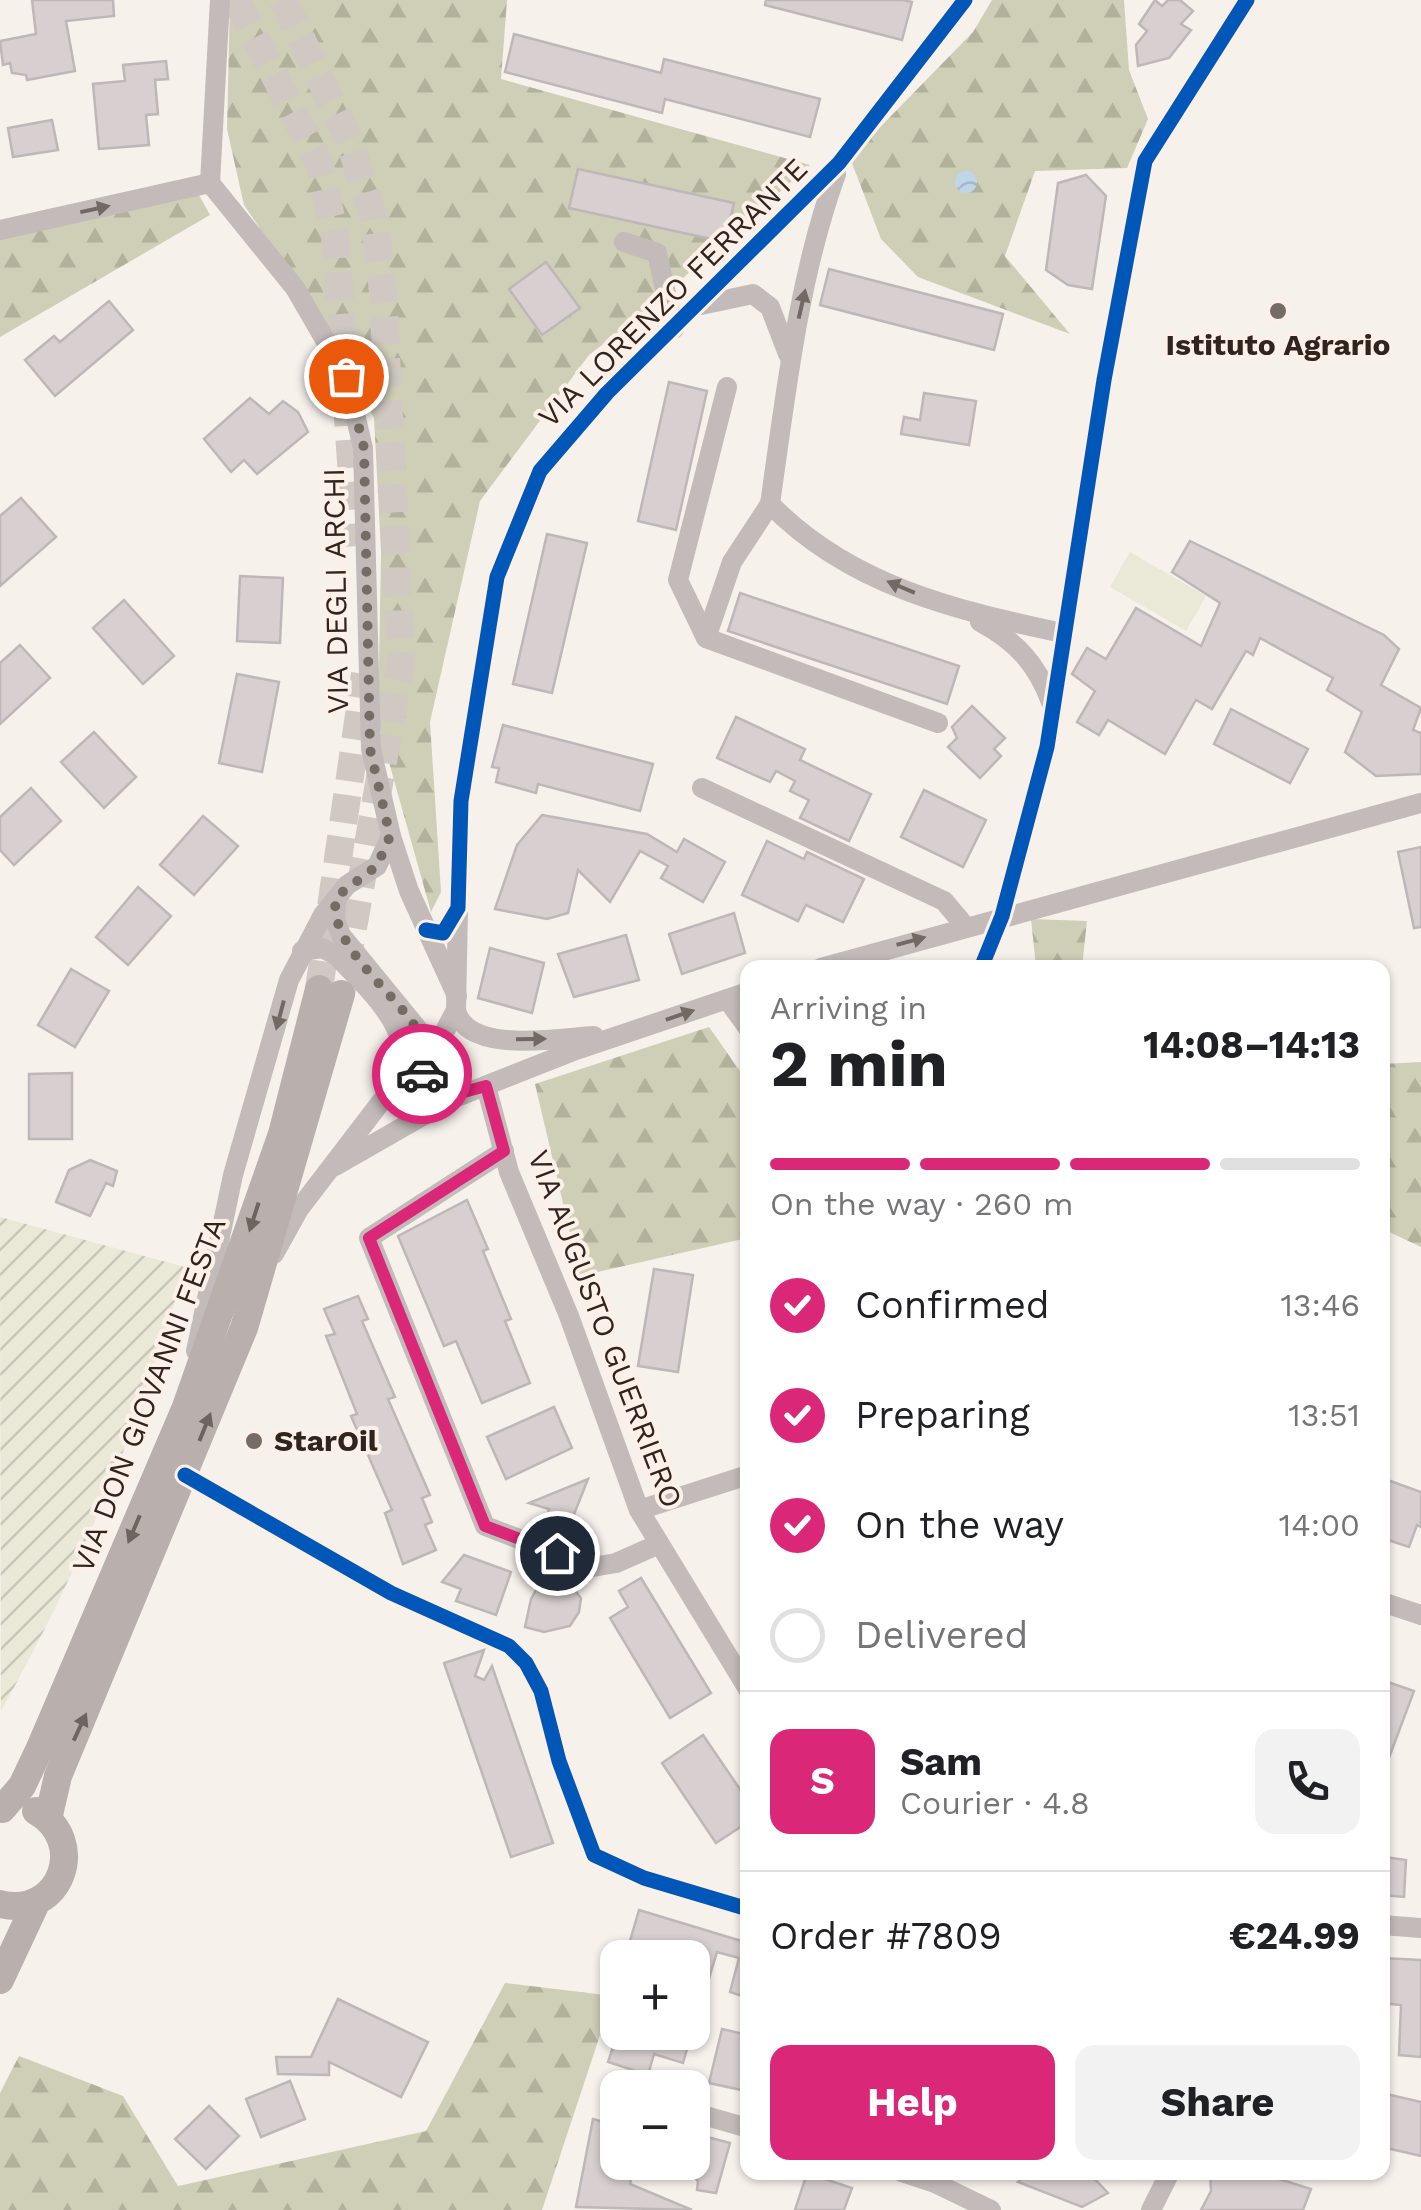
<!DOCTYPE html>
<meta charset="utf-8">
<style>
body{margin:0;font-family:"Work Sans",sans-serif;background:#f2f2f2;color:#202124;height:100vh;display:flex;flex-direction:column;font-size:38px;white-space:nowrap}
*{box-sizing:border-box;margin:0}
p{font-size:32px;color:#757577}
.icon{flex:none;width:55px;height:55px;fill:none;stroke:currentColor;stroke-width:2;stroke-linecap:round;stroke-linejoin:round}
.map{position:relative;flex:1;overflow:hidden}
.sheet{position:absolute;left:740px;top:960px;width:650px;height:1220px;display:flex;flex-direction:column;background:#fff;border-radius:20px;box-shadow:0 2px 8px #0004}
.sheet>*{flex:none}
.fabs{position:absolute;left:600px;top:1940px;display:grid;gap:20px}
.fabs a{display:grid;place-items:center;width:110px;height:110px;border-radius:20px;background:#fff;box-shadow:0 2px 8px #0004;font-size:50px}
.pin{position:absolute;display:grid;place-items:center;width:85px;height:85px;color:#fff;margin:-42px;border:5px solid #fff;border-radius:50%;box-shadow:0 2px 10px #0007}
.courier{position:absolute;display:grid;place-items:center;width:100px;height:100px;margin:-50px;border:8px solid #db2777;border-radius:50%;background:#fff;color:#222;box-shadow:0 2px 12px #0007}
.head em{font-style:normal;font-weight:700}
.head div{display:flex;flex-direction:column-reverse}
.head{display:flex;align-items:center;justify-content:space-between;height:170px;padding:0 30px}
h1{font-size:65px;font-weight:700;line-height:75px}
.bar{display:grid;grid-template-columns:repeat(4,1fr);gap:15px 10px;align-content:center;height:120px;padding:0 30px}
.bar i{height:12px;border-radius:8px;background:#e0e0e0}
.bar .selected{background:#db2777}
.bar p{grid-column:span 4}
.line{display:flex;align-items:center;gap:25px;padding:0 30px;border-top:2px solid #e0e0e0}
.line div{flex:1}
.round{display:grid;place-items:center;flex:none;width:105px;height:105px;border-radius:20px;background:#f2f2f2}
ol{padding:0 30px;list-style:none}
li{display:flex;align-items:center;gap:30px;height:110px}
li p{margin-inline-start:auto}
li .icon{padding:10px;border-radius:50%;background:#db2777;color:#fff;stroke-width:4}
li:last-child{color:#757577}
li i{width:55px;height:55px;border:5px solid #e0e0e0;border-radius:50%}
.primary-button{display:flex;gap:20px;margin-top:auto;padding:20px 30px}
.primary-button a{flex:1;height:115px;border-radius:20px;background:#db2777;color:#fff;font-size:40px;font-weight:700;line-height:115px;text-align:center}
.primary-button a+a{background:#f2f2f2;color:#202124}
.map>svg:first-child{display:block}
.grass{fill:#eae8d7}
.forest{fill:url(#forest-firs)}
.garden{fill:url(#garden-furrows)}
.water{fill:url(#water-waves)}
.building{fill:#d7cfd0;stroke:#beb7b8;stroke-width:2.5}
.lines{fill:none;stroke-linecap:round;stroke-linejoin:round}
.secondary-tunnel{stroke:#cfc8c3;stroke-width:28;stroke-dasharray:28 14;stroke-linecap:butt}
.street{stroke:#c2bbb9;stroke-width:20}
.secondary{stroke:#b9b0ae;stroke-width:28}
.cycleway-casing{stroke:#fcf0e8;stroke-width:21}
.cycleway{stroke:#0057b8;stroke-width:15}
.oneway{fill:#726864}
.oneway2{fill:#6e645f}
.done{stroke:#766c66;stroke-width:10;stroke-dasharray:0 18}
.route{stroke:#db2777;stroke-width:12}
.poi-dot{fill:#766c66;stroke:#fcf0e8;stroke-width:4}
.labels{text-anchor:middle;stroke-width:8;stroke-linejoin:round;paint-order:stroke}
.street-label{font-size:30px;fill:#30251e;stroke:#fcf0e8}
.poi-label{font-size:30px;font-weight:bold;fill:#30251e;stroke:#fcf0e8}
</style>
<div class="map">
<svg width="1421" height="2210" viewBox="0 0 1421 2210">
<defs>
<pattern id="forest-firs" width="22" height="20" patternUnits="userSpaceOnUse" patternTransform="scale(2.5)"><rect width="22" height="20" fill="#cfceb6"/><path d="M5 1l3.5 6h-7zM16 11l3.5 6h-7z" fill="#b2b19c"/></pattern>
<pattern id="garden-furrows" width="10" height="10" patternUnits="userSpaceOnUse" patternTransform="scale(2.5)"><rect width="10" height="10" fill="#eae8d7"/><path d="M-1 1l2-2M0 10L10 0M9 11l2-2" fill="none" stroke="#c9c7b8"/></pattern>
<pattern id="water-waves" width="16" height="10" patternUnits="userSpaceOnUse" patternTransform="scale(2.5)"><rect width="16" height="10" fill="#bed6e8"/><path d="M0 5q4-4 8 0t8 0" fill="none" stroke="#a4b8c7"/></pattern>
</defs>
<rect width="100%" height="100%" fill="#f7f1ec"/>
<polygon class="grass" points="1130,552 1206,596 1186,631 1110,587"/>
<g class="forest">
<polygon points="230,0 507,0 501,79 810,165 646,311 589,355 480,501 430,722 441,892 431,912 378,723 381,552 374,418 329,330 244,205 227,129"/>
<polygon points="992,0 1124,0 1129,70 1148,119 1127,168 1035,171 1005,256 1070,334 918,277 881,239 850,158 973,32"/>
<polygon points="198,193 210,215 0,337 0,238"/>
<polygon points="1031,919 1087,921 1082,967 1036,967"/>
<polygon points="709,1027 747,1081 747,1238 580,1276 535,1084"/>
<polygon points="1421,1062 1421,1247 1383,1229 1382,1064"/>
<polygon points="505,1983 613,1996 542,2210 0,2210 0,2093 19,2056 123,2096 178,2186 426,2131"/>
</g>
<path class="garden" d="M0 1217 185 1267C140 1425 81 1568 1 1711Z"/>
<circle class="water" cx="966" cy="182" r="11"/>
<g class="building">
<polygon points="32,0 113,0 114,16 66,21 75,71 27,80 26,75 12,73 10,63 3,65 0,41 36,34"/>
<polygon points="766,0 903,0 912,2 902,40 765,5"/>
<polygon points="1155,0 1162,6 1168,0 1180,0 1193,11 1181,24 1191,30 1169,58 1138,66 1136,45 1147,31 1139,24"/>
<polygon points="514,34 661,73 664,59 820,99 810,137 665,99 662,113 505,72"/>
<polygon points="166,61 168,79 155,80 158,114 146,115 149,145 99,149 93,84 125,81 123,65"/>
<polygon points="52,120 58,150 13,157 8,128"/>
<polygon points="578,169 734,203 725,242 569,208"/>
<polygon points="1086,175 1106,196 1092,289 1068,285 1046,270 1058,183"/>
<polygon points="546,262 580,308 542,335 509,289"/>
<polygon points="829,269 1003,314 994,350 820,305"/>
<polygon points="109,301 133,330 55,396 25,360 54,336 60,342"/>
<polygon points="669,382 707,391 676,530 638,521"/>
<polygon points="924,393 976,401 969,445 901,434 904,417 920,420"/>
<polygon points="250,398 269,414 283,401 298,412 308,432 257,474 244,460 231,472 204,439"/>
<polygon points="21,498 56,537 0,586 0,516"/>
<polygon points="547,534 587,543 552,693 513,684"/>
<polygon points="1190,541 1384,635 1399,649 1381,685 1421,708 1413,730 1421,733 1421,774 1376,776 1345,752 1362,712 1327,690 1333,678 1260,638 1253,655 1246,651 1212,709 1196,700 1165,754 1108,720 1099,735 1077,722 1095,691 1072,674 1087,648 1106,659 1136,608 1201,646 1220,603 1172,572"/>
<polygon points="240,576 283,578 280,643 237,641"/>
<polygon points="740,593 959,666 947,704 728,631"/>
<polygon points="124,600 174,656 143,684 93,628"/>
<polygon points="20,645 50,678 0,724 0,663"/>
<polygon points="237,674 279,682 262,772 219,763"/>
<polygon points="972,706 1005,738 994,749 1001,756 980,778 948,747 957,738 952,727"/>
<polygon points="1231,709 1308,749 1290,783 1214,744"/>
<polygon points="736,717 805,749 800,760 871,794 849,841 800,818 809,800 790,791 795,781 776,771 770,782 717,758"/>
<polygon points="503,725 653,764 640,811 538,784 536,793 496,782 499,768 492,767"/>
<polygon points="94,732 136,777 104,808 61,762"/>
<polygon points="31,788 61,821 14,865 0,850 0,817"/>
<polygon points="924,790 986,820 963,867 901,837"/>
<polygon points="542,815 647,834 677,852 684,839 725,862 703,902 661,878 668,866 640,851 610,902 578,870 568,913 547,919 495,909 517,845"/>
<polygon points="203,816 238,846 194,895 160,865"/>
<polygon points="767,841 804,859 807,852 864,879 843,922 806,905 798,921 742,895"/>
<polygon points="1421,847 1421,927 1414,928 1398,852"/>
<polygon points="138,887 171,916 128,965 96,937"/>
<polygon points="734,913 745,953 682,974 669,934"/>
<polygon points="626,935 639,980 574,997 558,954"/>
<polygon points="490,948 544,963 532,1013 478,998"/>
<polygon points="71,969 109,991 75,1047 38,1025"/>
<polygon points="72,1073 72,1139 29,1139 29,1074"/>
<polygon points="90,1160 117,1171 113,1186 106,1183 90,1216 56,1202 69,1170"/>
<polygon points="467,1200 488,1249 483,1251 511,1319 505,1321 530,1383 482,1403 456,1341 444,1346 398,1236"/>
<polygon points="654,1269 693,1275 678,1372 638,1366"/>
<polygon points="358,1296 368,1319 362,1321 395,1397 388,1399 430,1495 422,1498 432,1522 425,1525 436,1550 403,1564 385,1513 392,1510 351,1416 357,1414 326,1336 335,1334 324,1309"/>
<polygon points="554,1407 572,1448 506,1479 487,1437"/>
<polygon points="1382,1478 1421,1492 1421,1527 1417,1525 1409,1547 1382,1538"/>
<polygon points="588,1479 567,1532 546,1523 549,1509 529,1503"/>
<polygon points="464,1555 511,1572 496,1615 456,1601 461,1589 442,1582"/>
<polygon points="547,1571 564,1577 581,1598 579,1612 570,1626 544,1632 525,1627 531,1599"/>
<polygon points="641,1578 711,1693 670,1718 610,1618 628,1607 619,1591"/>
<polygon points="484,1650 475,1676 484,1680 492,1666 553,1843 511,1857 444,1663"/>
<polygon points="1382,1680 1414,1691 1384,1771 1382,1770"/>
<polygon points="703,1735 748,1801 748,1822 716,1843 662,1763"/>
<polygon points="1385,1857 1406,1860 1404,1897 1382,1895"/>
<polygon points="639,1910 748,1943 748,1998 730,1992 739,1958 717,1952 707,1985 692,1981 692,1958 625,1958"/>
<polygon points="1382,1958 1421,1960 1421,2057 1399,2055 1401,2005 1382,2003"/>
<polygon points="338,1999 428,2042 401,2097 329,2062 329,2075 278,2074 276,2057 311,2057"/>
<polygon points="722,2029 748,2035 741,2090 709,2083"/>
<polygon points="618,2032 692,2032 683,2063 654,2054 648,2075 608,2062"/>
<polygon points="290,2081 305,2119 261,2137 246,2099"/>
<polygon points="1382,2093 1421,2102 1421,2156 1382,2147"/>
<polygon points="209,2106 239,2136 206,2169 175,2139"/>
<polygon points="593,2119 618,2126 618,2162 634,2162 630,2184 692,2210 576,2207"/>
<polygon points="692,2133 730,2143 716,2193 697,2190 698,2181 678,2162 692,2162"/>
<polygon points="1031,2172 1088,2172 1108,2193 1082,2207 1018,2182"/>
<polygon points="1210,2172 1280,2172 1276,2178 1311,2189 1303,2210 1201,2210 1211,2191"/>
<polygon points="807,2173 852,2188 844,2210 795,2210"/>
</g>
<g class="lines">
<g class="secondary-tunnel">
<polyline points="236,0 319,162 335,236 357,546"/>
<polyline points="283,0 349,140 374,218 383,292 401,662 341,994"/>
<polyline points="319,989 365,674"/>
</g>
<g class="street">
<path d="M836 174C798 279 786 393 770 504 849 585 954 610 1062 633"/>
<polyline points="210,183 295,288 346,376 363,448 371,749 391,836"/>
<polyline points="210,183 220,0"/>
<polyline points="0,230 210,183"/>
<polyline points="624,242 657,253 674,329"/>
<polyline points="701,305 753,294 770,307 788,354"/>
<polyline points="770,504 732,562 706,638 938,723"/>
<path d="M980 622C1016 641 1037 664 1051 702"/>
<polyline points="706,638 678,580 727,387"/>
<polyline points="702,788 944,901 965,926"/>
<polyline points="336,899 335,920 341,935 421,1033 428,1052 428,1065"/>
<polyline points="426,930 443,933 458,908 461,801 497,577 540,471 607,393 839,163 965,0"/>
<polyline points="821,968 1421,803"/>
<polyline points="981,968 1002,916 1047,747 1104,380 1145,161 1247,0"/>
<polyline points="727,999 748,1028"/>
<path d="M456 1010C467 1055 558 1038 594 1036"/>
<polyline points="486,1086 509,1172 569,1316 639,1510 748,1689"/>
<polyline points="432,1099 411,1107 406,1105 456,1010 458,910"/>
<polyline points="504,1151 369,1238 485,1526 593,1567 616,1563 659,1544"/>
<polyline points="335,1166 452,1099 576,1050 748,992"/>
<path d="M274 1254 299 1209 400 1077C416 1028 366 988 336 955L322 948 302 951"/>
<polyline points="196,1351 233,1175 289,980 323,915 347,885 377,866 391,836 409,891 457,996"/>
<polyline points="185,1475 391,1593 509,1646 526,1663 541,1691 559,1761 594,1855 644,1878 748,1909"/>
<polyline points="639,1510 748,1475"/>
<polyline points="1382,1602 1421,1615"/>
<polyline points="1382,1925 1421,1928"/>
<polyline points="692,2112 748,2128"/>
<polyline points="902,2172 935,2183 991,2210"/>
<polyline points="1151,2210 1170,2172"/>
</g>
<g class="secondary">
<polyline points="2,1809 22,1786 40,1748 186,1407 282,1134 319,989"/>
<polyline points="48,1819 58,1776 244,1328 341,994"/>
<path d="M0 1904C61 1919 89 1841 36 1811"/>
<polyline points="0,1980 36,1903"/>
</g>
<defs>
<g id="cycleway">
<polyline points="426,930 443,933 458,908 461,801 497,577 540,471 607,393 839,163 965,0"/>
<polyline points="981,968 1002,916 1047,747 1104,380 1145,161 1247,0"/>
<polyline points="185,1475 391,1593 509,1646 526,1663 541,1691 559,1761 594,1855 644,1878 748,1909"/>
</g>
</defs>
<use href="#cycleway" class="cycleway-casing"/>
<use href="#cycleway" class="cycleway"/>
</g>
<defs><path id="oneway-solid" d="M-6-.8H1V-3.2L6.5 0L1 3.2V.8H-6Z" transform="scale(2.5)"/></defs>
<g class="oneway">
<use href="#oneway-solid" transform="translate(95 209) rotate(-12)"/>
<use href="#oneway-solid" transform="translate(802 304) rotate(-77)"/>
<use href="#oneway-solid" transform="translate(901 587) rotate(-157)"/>
<use href="#oneway-solid" transform="translate(911 941) rotate(-15)"/>
<use href="#oneway-solid" transform="translate(280 1015) rotate(105)"/>
<use href="#oneway-solid" transform="translate(680 1015) rotate(-19)"/>
<use href="#oneway-solid" transform="translate(531 1039) rotate(-1)"/>
</g>
<g class="oneway2">
<use href="#oneway-solid" transform="translate(254 1217) rotate(108)"/>
<use href="#oneway-solid" transform="translate(205 1427) rotate(-68)"/>
<use href="#oneway-solid" transform="translate(134 1529) rotate(113)"/>
<use href="#oneway-solid" transform="translate(80 1727) rotate(-65)"/>
</g>
<g class="lines">
<path class="done" d="M346 376 364 448 370 749 390 836 377 866 336 897C324 963 453 1024 422 1074"/>
<polyline class="route" points="422,1074 407,1099 408,1107 486,1086 504,1151 369,1238 485,1526 557,1553"/>
</g>
<g class="poi-dot">
<circle cx="1278" cy="311" r="10"/>
<circle cx="254" cy="1441" r="10"/>
</g>
<g class="labels">
<g class="street-label">
<text transform="translate(673 293) rotate(-45)" y="10">VIA LORENZO FERRANTE</text>
<text transform="translate(336 591) rotate(-91)" y="10">VIA DEGLI ARCHI</text>
<text transform="translate(605 1329) rotate(69)" y="10">VIA AUGUSTO GUERRIERO</text>
<text transform="translate(149 1395) rotate(-69)" y="10">VIA DON GIOVANNI FESTA</text>
</g>
<g class="poi-label">
<text x="1278" y="355">Istituto Agrario</text>
<text x="274" y="1451" text-anchor="start">StarOil</text>
</g>
</g>
</svg>
<div class="fabs">
<a>+</a>
<a>−</a>
</div>
<div class="pin" style="left:346px;top:376px;background:#ea580c"><svg class="icon" aria-label="bag" viewBox="0 0 24 24"><path d="M5 8h14l-1 12H6zM9 8a3 3 0 0 1 6 0"/></svg></div>
<div class="pin" style="left:557px;top:1553px;background:#1f2937"><svg class="icon" aria-label="home" viewBox="0 0 24 24"><path d="M3 11l9-7 9 7M6 9v11h12V9"/></svg></div>
<div class="courier" style="left:422px;top:1074px"><svg class="icon" aria-label="car" viewBox="0 0 24 24"><path d="M5 17H2v-5l4-1 3-4h7l3 4 3 1v5h-3M9 17h6M6 11h13"/><circle cx="7" cy="17" r="2"/><circle cx="17" cy="17" r="2"/></svg></div>
<section class="sheet">
<div class="head"><div><h1>2 min</h1><p>Arriving in</p></div><em>14:08–14:13</em></div>
<div class="bar"><i class="selected"></i><i class="selected"></i><i class="selected"></i><i></i><p>On the way · 260 m</p></div>
<ol>
<li><svg class="icon" aria-label="check" viewBox="0 0 24 24"><path d="M5 12l5 5 9-10"/></svg>Confirmed<p>13:46</p></li>
<li><svg class="icon" aria-label="check" viewBox="0 0 24 24"><path d="M5 12l5 5 9-10"/></svg>Preparing<p>13:51</p></li>
<li><svg class="icon" aria-label="check" viewBox="0 0 24 24"><path d="M5 12l5 5 9-10"/></svg>On the way<p>14:00</p></li>
<li><i></i>Delivered</li>
</ol>
<div class="line" style="height:180px"><b class="round" style="background:#db2777;color:#fff">S</b><div><b>Sam</b><p>Courier · 4.8</p></div><a class="round"><svg class="icon" aria-label="phone" viewBox="0 0 24 24"><path d="M5 4h4l2 5-3 2q2 4 5 5l2-3 5 2v4C11 20 4 13 5 4z"/></svg></a></div>
<div class="line" style="height:130px"><div>Order #7809</div><b>€24.99</b></div>
<div class="primary-button"><a>Help</a><a>Share</a></div>
</section>
</div>
